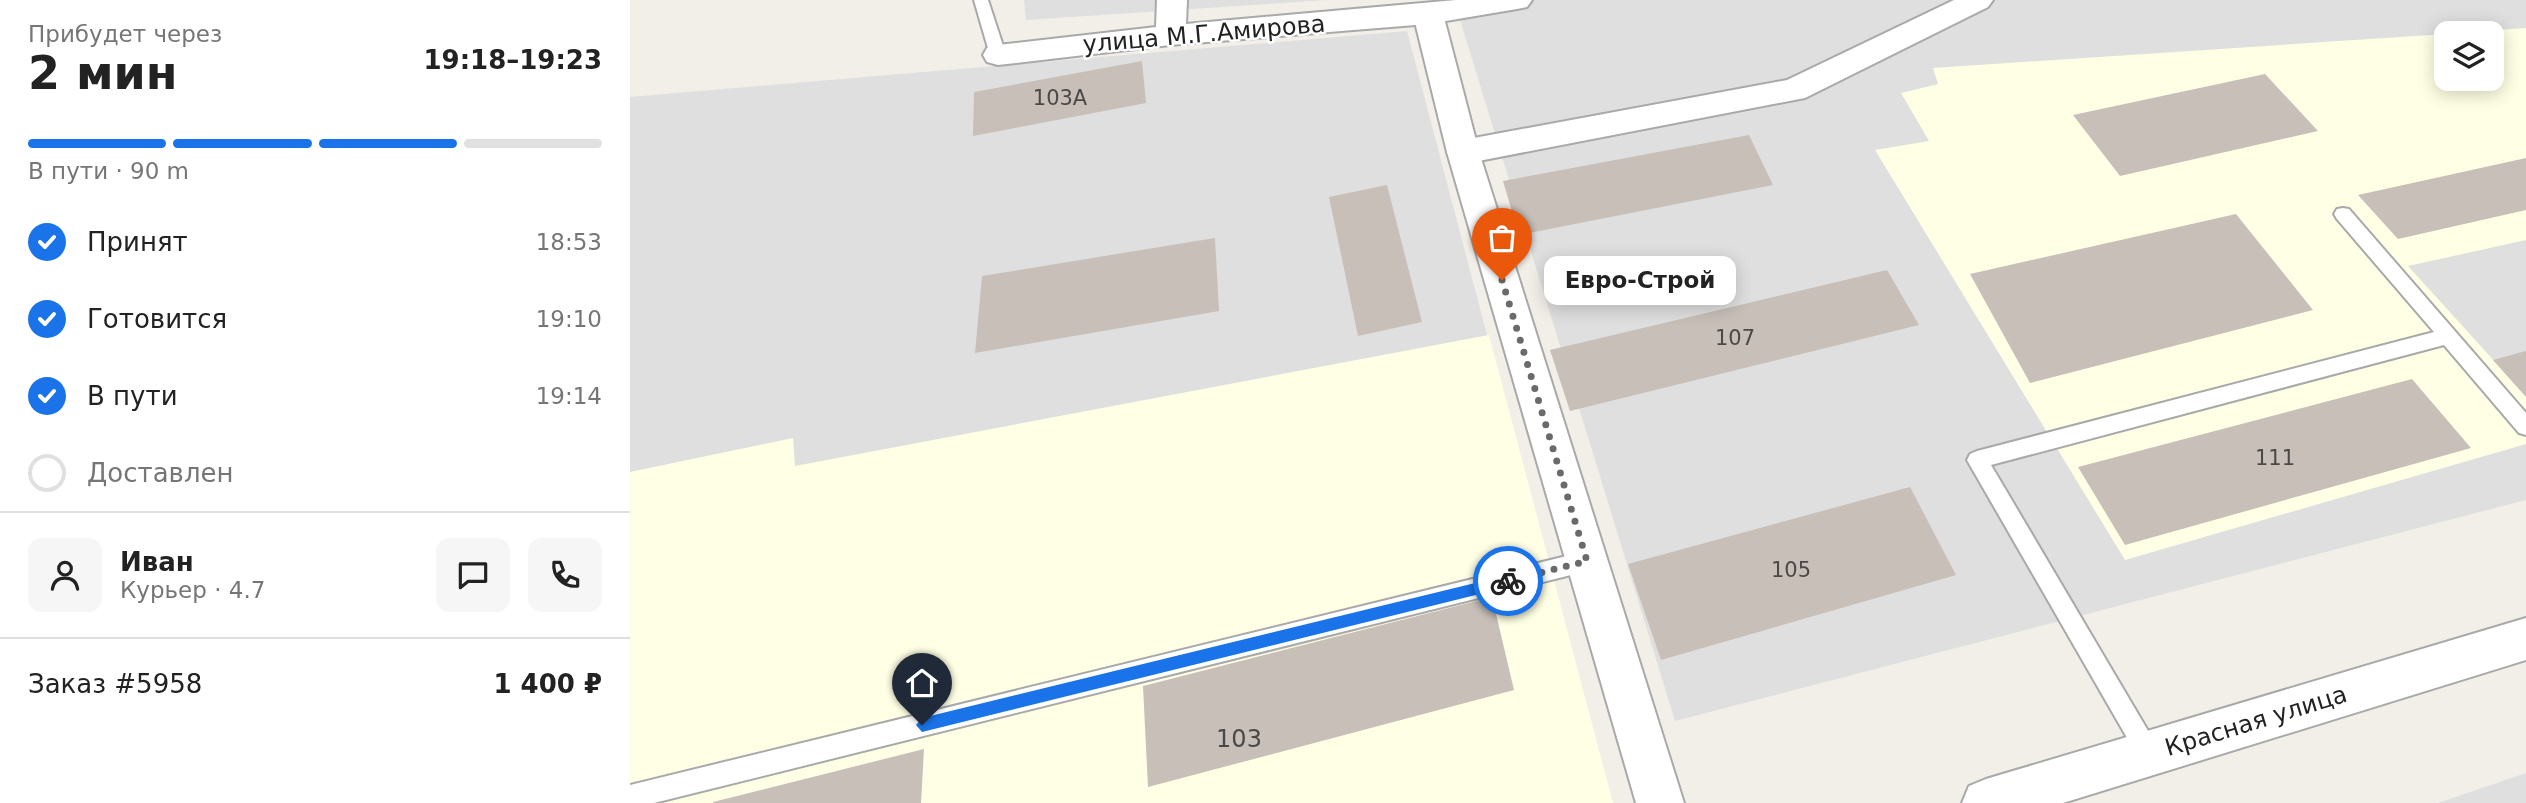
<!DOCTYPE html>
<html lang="ru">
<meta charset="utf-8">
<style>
body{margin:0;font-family:"DejaVu Sans",sans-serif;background:#f6f6f6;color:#222;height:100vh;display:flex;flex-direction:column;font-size:26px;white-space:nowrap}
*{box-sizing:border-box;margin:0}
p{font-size:23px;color:#767676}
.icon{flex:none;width:38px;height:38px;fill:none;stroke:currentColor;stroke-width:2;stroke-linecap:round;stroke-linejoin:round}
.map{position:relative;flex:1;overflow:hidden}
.side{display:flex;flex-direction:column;background:#fff;width:630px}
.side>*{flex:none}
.controls{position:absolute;left:1804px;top:21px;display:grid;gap:14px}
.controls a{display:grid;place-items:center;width:70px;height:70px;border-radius:14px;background:#fff;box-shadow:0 4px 18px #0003;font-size:35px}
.pin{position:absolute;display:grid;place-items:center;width:60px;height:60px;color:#fff;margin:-72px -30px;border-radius:50% 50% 50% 0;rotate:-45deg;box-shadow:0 0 7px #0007}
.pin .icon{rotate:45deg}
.courier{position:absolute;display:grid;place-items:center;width:70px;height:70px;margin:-35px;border:5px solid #1a73e8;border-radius:50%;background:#fff;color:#222;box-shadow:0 2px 9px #0007}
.bubble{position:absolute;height:49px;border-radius:14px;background:#fff;box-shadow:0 4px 18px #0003;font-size:23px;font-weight:800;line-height:49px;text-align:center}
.headline em{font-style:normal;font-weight:800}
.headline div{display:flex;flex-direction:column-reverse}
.headline{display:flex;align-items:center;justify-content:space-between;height:119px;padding:0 28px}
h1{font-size:46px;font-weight:800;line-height:52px}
.bar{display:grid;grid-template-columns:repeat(4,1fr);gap:10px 7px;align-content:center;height:84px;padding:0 28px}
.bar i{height:9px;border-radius:5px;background:#e0e0e0}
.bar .current{background:#1a73e8}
.bar p{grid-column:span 4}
.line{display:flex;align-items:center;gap:18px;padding:0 28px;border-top:2px solid #e0e0e0}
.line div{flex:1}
.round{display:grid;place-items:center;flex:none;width:74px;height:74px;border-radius:14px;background:#f6f6f6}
ol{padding:0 28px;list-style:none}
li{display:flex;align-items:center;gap:21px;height:77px}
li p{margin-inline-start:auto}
li .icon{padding:7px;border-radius:50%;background:#1a73e8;color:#fff;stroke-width:4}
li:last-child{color:#767676}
li i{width:38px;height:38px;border:4px solid #e0e0e0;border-radius:50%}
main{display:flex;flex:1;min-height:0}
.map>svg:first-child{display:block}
.residential{fill:#e0dfdf;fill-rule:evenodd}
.education{fill:#ffffe5}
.building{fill:#c7bfb8}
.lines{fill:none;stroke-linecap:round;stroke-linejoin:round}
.service-casing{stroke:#a9a9a9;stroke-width:4}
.minor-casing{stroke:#a9a9a9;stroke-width:4}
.tertiary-casing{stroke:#a9a9a9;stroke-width:4}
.service{fill:#fff;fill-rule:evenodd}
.minor{fill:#fff;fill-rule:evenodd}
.tertiary{fill:#fff;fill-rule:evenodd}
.route{fill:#1a73e8}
.done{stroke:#6b6a68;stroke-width:7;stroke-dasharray:0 12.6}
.labels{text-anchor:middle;stroke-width:5;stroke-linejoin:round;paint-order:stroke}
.number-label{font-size:21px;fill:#4b4948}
.street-label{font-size:24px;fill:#222;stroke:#fff}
.near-number-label{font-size:24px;fill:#4b4948}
</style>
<main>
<section class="side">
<div class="headline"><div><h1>2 мин</h1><p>Прибудет через</p></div><em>19:18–19:23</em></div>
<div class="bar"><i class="current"></i><i class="current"></i><i class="current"></i><i></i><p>В пути · 90 m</p></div>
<ol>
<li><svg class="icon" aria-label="check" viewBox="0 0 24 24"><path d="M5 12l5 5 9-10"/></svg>Принят<p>18:53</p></li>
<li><svg class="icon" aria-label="check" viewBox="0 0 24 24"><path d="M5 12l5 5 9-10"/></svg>Готовится<p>19:10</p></li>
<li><svg class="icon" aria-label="check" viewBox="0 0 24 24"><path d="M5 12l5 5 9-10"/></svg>В пути<p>19:14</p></li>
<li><i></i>Доставлен</li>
</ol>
<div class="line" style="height:126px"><a class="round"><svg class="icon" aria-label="person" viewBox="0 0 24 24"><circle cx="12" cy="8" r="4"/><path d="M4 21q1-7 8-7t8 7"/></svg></a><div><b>Иван</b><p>Курьер · 4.7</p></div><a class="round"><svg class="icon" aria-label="chat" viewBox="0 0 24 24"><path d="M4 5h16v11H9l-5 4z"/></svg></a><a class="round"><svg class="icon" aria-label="phone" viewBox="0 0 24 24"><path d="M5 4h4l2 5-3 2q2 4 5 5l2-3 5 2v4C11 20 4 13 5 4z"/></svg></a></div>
<div class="line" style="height:91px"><div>Заказ #5958</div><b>1 400 ₽</b></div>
</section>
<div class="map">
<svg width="1896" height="803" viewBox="0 0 1896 803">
<rect width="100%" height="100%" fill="#f2efe9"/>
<g class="residential">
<polygon points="394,0 697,0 396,20"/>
<path d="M824 0H1896V500L1045 721ZM1816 33H1862V79H1816Z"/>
<polygon points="777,31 978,795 946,803 0,803 0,97"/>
<polygon points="1896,773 1896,803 1808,803"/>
</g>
<g class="education">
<polygon points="1896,28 1896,240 1778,266 1896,396 1896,444 1495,560 1245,150 1299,141 1271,93 1308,84 1303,68 1816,34 1816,79 1862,79 1862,33 1823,33"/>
<polygon points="859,335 983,803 0,803 0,472 163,438 165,466"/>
</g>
<g class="building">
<polygon points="512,61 516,103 343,136 344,92"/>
<polygon points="1635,74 1688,131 1490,176 1443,115"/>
<polygon points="1119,135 1143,185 889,235 873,181"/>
<polygon points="1896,158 1896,210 1768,239 1728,195"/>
<polygon points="757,185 792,322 728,336 699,197"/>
<polygon points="1606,214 1683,310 1400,383 1340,274"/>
<polygon points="585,238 589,311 345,353 352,276"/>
<polygon points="1257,270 1289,325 940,411 920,350"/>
<polygon points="1896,351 1896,397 1863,360"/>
<polygon points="1782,379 1841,448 1495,545 1448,467"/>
<polygon points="1280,487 1326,575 1031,660 998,564"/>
<polygon points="862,597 884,690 518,787 513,686"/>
<polygon points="294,749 291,803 83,803 83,802"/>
</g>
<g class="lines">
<defs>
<g id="service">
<polygon points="344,0 358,0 376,55 373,59 368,60 360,55"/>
<polygon points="1713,208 1719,209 1896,413 1896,435 1889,433 1814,345 1361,465 1527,746 1531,754 1527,762 1519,766 1511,762 1337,460 1340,454 1347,451 1804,332 1707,219 1704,214 1707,209"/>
<polygon points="957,551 964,554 968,561 964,568 957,571 24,803 0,803 0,785"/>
</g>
<g id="minor">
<polygon points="527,0 557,0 556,24 826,0 902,0 897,7 887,9 798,24 540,45 368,65 357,62 353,55 357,48 368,45 526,27"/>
<polygon points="1324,0 1363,0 1358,7 1175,98 833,164 821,160 817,152 821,144 833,140 1157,80"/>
</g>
<g id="tertiary">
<polygon points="798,4 808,7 813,14 849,152 1054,803 1006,803 817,152 783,14 788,7"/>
<polygon points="1896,618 1896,660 1433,803 1332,803 1339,786 1356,779"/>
</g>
</defs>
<use href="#service" class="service-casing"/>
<use href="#minor" class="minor-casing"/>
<use href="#tertiary" class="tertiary-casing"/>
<use href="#service" class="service"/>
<use href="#minor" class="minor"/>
<use href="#tertiary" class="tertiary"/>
</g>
<polygon class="route" points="878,575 884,581 878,587 292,732 286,725 292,718"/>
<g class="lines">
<polyline class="done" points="872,280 957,561 878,581"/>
</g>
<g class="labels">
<g class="number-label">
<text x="430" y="105">103А</text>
<text x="1105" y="345">107</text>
<text x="1645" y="465">111</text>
<text x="1161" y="577">105</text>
</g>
<g class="street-label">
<text transform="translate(574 34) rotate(-5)" y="8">улица М.Г.Амирова</text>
<text transform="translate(1626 721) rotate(-17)" y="8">Красная улица</text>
</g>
<g class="near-number-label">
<text x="609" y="747">103</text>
</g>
</g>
</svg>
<div class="controls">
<a><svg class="icon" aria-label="layers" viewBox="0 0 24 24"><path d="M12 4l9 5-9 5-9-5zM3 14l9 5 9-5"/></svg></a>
</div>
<div class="pin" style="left:872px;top:280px;background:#ea580c"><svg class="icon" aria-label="bag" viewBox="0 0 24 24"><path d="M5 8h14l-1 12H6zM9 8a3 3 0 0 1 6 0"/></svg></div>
<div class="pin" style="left:292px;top:725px;background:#1f2937"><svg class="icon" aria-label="home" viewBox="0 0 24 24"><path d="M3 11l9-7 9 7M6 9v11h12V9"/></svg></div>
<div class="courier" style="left:878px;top:581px"><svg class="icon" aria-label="bike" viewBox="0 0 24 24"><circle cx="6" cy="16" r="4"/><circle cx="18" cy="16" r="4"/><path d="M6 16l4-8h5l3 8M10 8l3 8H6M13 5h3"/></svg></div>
<div class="bubble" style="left:914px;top:256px;width:192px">Евро-Строй</div>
</div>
</main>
